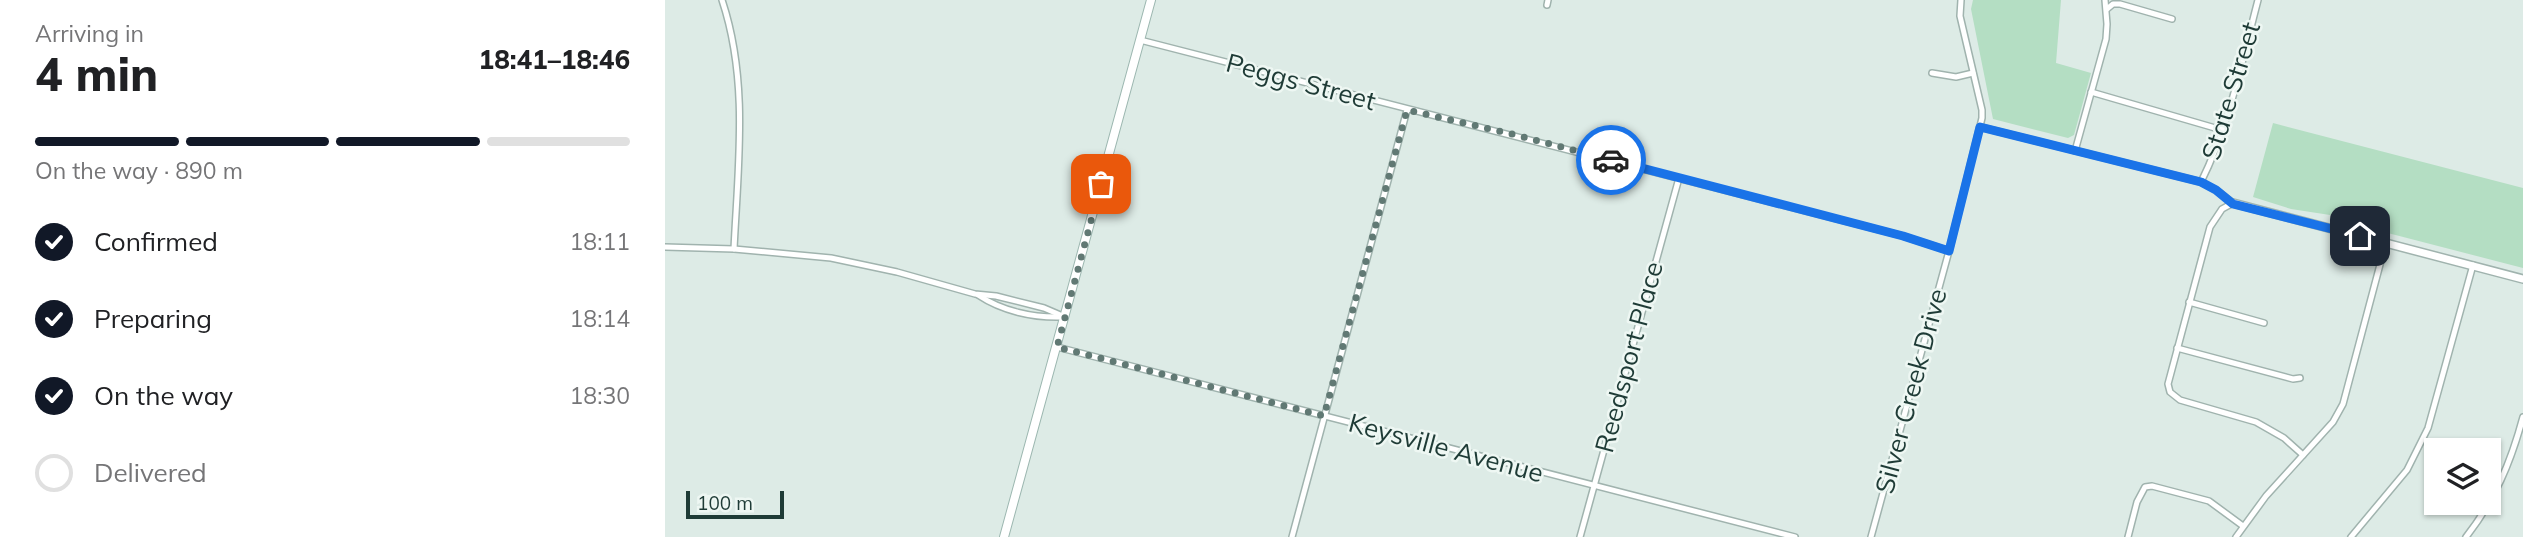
<!DOCTYPE html>
<meta charset="utf-8">
<style>
body{margin:0;font-family:Mulish,sans-serif;background:#f6f6f6;color:#202124;height:100vh;display:flex;flex-direction:column;font-size:26px;white-space:nowrap}
*{box-sizing:border-box;margin:0}
p{font-size:23px;color:#757577}
.icon{flex:none;width:38px;height:38px;fill:none;stroke:currentColor;stroke-width:2;stroke-linecap:round;stroke-linejoin:round}
.map{position:relative;flex:1;overflow:hidden}
.panel{display:flex;flex-direction:column;background:#fff;width:665px}
.panel>*{flex:none}
.fabs{position:absolute;left:1759px;top:438px;display:grid;gap:14px}
.fabs a{display:grid;place-items:center;width:77px;height:77px;border-radius:0px;background:#fff;box-shadow:0 2px 5px #0004;font-size:35px}
.scale{position:absolute;left:21px;bottom:18px;width:98px;box-sizing:border-box;padding-left:7px;border:4px solid #1e3b36;border-top:0;font-size:19px;line-height:24px;white-space:nowrap;color:#1e3b36;-webkit-text-stroke:5px #eef7f3;paint-order:stroke}
.pin{position:absolute;display:grid;place-items:center;width:60px;height:60px;color:#fff;margin:-30px;border-radius:14px;box-shadow:0 4px 10px #0006}
.courier{position:absolute;display:grid;place-items:center;width:70px;height:70px;margin:-35px;border:5px solid #1a73e8;border-radius:50%;background:#fff;color:#222;box-shadow:0 2px 9px #0007}
.headline em{font-style:normal;font-weight:800}
.headline div{display:flex;flex-direction:column-reverse}
.headline{display:flex;align-items:center;justify-content:space-between;height:119px;padding:0 35px}
h1{font-size:46px;font-weight:800;line-height:52px}
.bar{display:grid;grid-template-columns:repeat(4,1fr);gap:10px 7px;align-content:center;height:84px;padding:0 35px}
.bar i{height:9px;border-radius:5px;background:#e0e0e0}
.bar .current{background:#111827}
.bar p{grid-column:span 4}
ol{padding:0 35px;list-style:none}
li{display:flex;align-items:center;gap:21px;height:77px}
li p{margin-inline-start:auto}
li .icon{padding:7px;border-radius:50%;background:#111827;color:#fff;stroke-width:4}
li:last-child{color:#757577}
li i{width:38px;height:38px;border:4px solid #e0e0e0;border-radius:50%}
main{display:flex;flex:1;min-height:0}
.map>svg:first-child{display:block}
.green{fill:#b4dec3}
.lines{fill:none;stroke-linecap:round;stroke-linejoin:round}
.minor-casing{stroke:#a0b3ae;stroke-width:8}
.tertiary-casing{stroke:#a0b3ae;stroke-width:10}
.secondary-casing{stroke:#9cb7b0;stroke-width:10}
.minor{stroke:#fff;stroke-width:5}
.tertiary{stroke:#fff;stroke-width:7}
.secondary{stroke:#fff;stroke-width:8}
.done{stroke:#617974;stroke-width:7;stroke-dasharray:0 12.6}
.route{stroke:#1a73e8;stroke-width:9}
.labels{text-anchor:middle;stroke-width:5;stroke-linejoin:round;paint-order:stroke}
.street-label{font-size:26px;fill:#1e3b36;stroke:#eef7f3}
</style>
<main>
<section class="panel">
<div class="headline"><div><h1>4 min</h1><p>Arriving in</p></div><em>18:41–18:46</em></div>
<div class="bar"><i class="current"></i><i class="current"></i><i class="current"></i><i></i><p>On the way · 890 m</p></div>
<ol>
<li><svg class="icon" aria-label="check" viewBox="0 0 24 24"><path d="M5 12l5 5 9-10"/></svg>Confirmed<p>18:11</p></li>
<li><svg class="icon" aria-label="check" viewBox="0 0 24 24"><path d="M5 12l5 5 9-10"/></svg>Preparing<p>18:14</p></li>
<li><svg class="icon" aria-label="check" viewBox="0 0 24 24"><path d="M5 12l5 5 9-10"/></svg>On the way<p>18:30</p></li>
<li><i></i>Delivered</li>
</ol>
</section>
<div class="map">
<svg width="1858" height="537" viewBox="0 0 1858 537">
<rect width="100%" height="100%" fill="#ddebe6"/>
<g class="green">
<polygon points="1308,0 1396,0 1391,63 1426,73 1409,135 1403,138 1328,119 1306,9"/>
<polygon points="1608,123 1858,188 1858,268 1688,224 1665,215 1626,209 1588,197"/>
</g>
<g class="lines">
<defs>
<g id="minor">
<path d="M57 0C84 81 73 165 69 249"/>
<polyline points="882,5 883,0"/>
<polyline points="1442,9 1448,4 1455,4 1507,19"/>
<polyline points="475,40 1238,236 1284,251"/>
<polyline points="1267,73 1291,77 1308,73"/>
<polyline points="1426,92 1557,130"/>
<polyline points="1315,127 1536,182 1551,190 1568,203 1557,209 1545,227 1503,384 1505,392 1515,400 1591,422 1619,438 1638,455"/>
<polyline points="1410,151 1441,39 1442,24 1440,0"/>
<path d="M1536 182C1564 126 1577 61 1593 0"/>
<polyline points="0,247 69,249 166,258 232,272 310,294 331,296 379,308 400,317"/>
<path d="M313 295C337 311 368 318 397 317"/>
<polyline points="1524,302 1599,323"/>
<polyline points="392,347 1130,537"/>
<polyline points="1512,348 1628,379 1635,378"/>
<polyline points="627,537 742,110"/>
<polyline points="915,537 1014,178"/>
<polyline points="1206,537 1284,251 1317,118 1317,110 1295,16 1296,0"/>
<polyline points="1463,537 1472,502 1480,487 1487,486 1544,501 1578,526"/>
<polyline points="1571,537 1601,496 1668,422 1678,404 1721,242"/>
<polyline points="1686,537 1742,470 1763,428 1808,265"/>
<path d="M1801 537C1830 500 1846 462 1858 417"/>
</g>
<polyline id="tertiary" points="1568,203 1858,279"/>
<polyline id="secondary" points="339,537 486,0"/>
</defs>
<use href="#minor" class="minor-casing"/>
<use href="#tertiary" class="tertiary-casing"/>
<use href="#secondary" class="secondary-casing"/>
<use href="#minor" class="minor"/>
<use href="#tertiary" class="tertiary"/>
<use href="#secondary" class="secondary"/>
</g>
<g class="lines">
<polyline class="done" points="436,184 392,347 659,416 742,110 847,134 946,160"/>
<polyline class="route" points="946,160 1238,236 1284,251 1315,127 1536,182 1551,190 1568,204 1695,236"/>
</g>
<g class="labels">
<g class="street-label">
<text transform="translate(636 82) rotate(15)" y="9">Peggs Street</text>
<text transform="translate(1566 91) rotate(-73)" y="9">State Street</text>
<text transform="translate(964 357) rotate(-75)" y="9">Reedsport Place</text>
<text transform="translate(1246 391) rotate(-75)" y="9">Silver Creek Drive</text>
<text transform="translate(781 448) rotate(15)" y="9">Keysville Avenue</text>
</g>
</g>
</svg>
<div class="fabs">
<a><svg class="icon" aria-label="layers" viewBox="0 0 24 24"><path d="M12 4l9 5-9 5-9-5zM3 14l9 5 9-5"/></svg></a>
</div>
<div class="scale">100 m</div>
<div class="pin" style="left:436px;top:184px;background:#ea580c"><svg class="icon" aria-label="bag" viewBox="0 0 24 24"><path d="M5 8h14l-1 12H6zM9 8a3 3 0 0 1 6 0"/></svg></div>
<div class="pin" style="left:1695px;top:236px;background:#1f2937"><svg class="icon" aria-label="home" viewBox="0 0 24 24"><path d="M3 11l9-7 9 7M6 9v11h12V9"/></svg></div>
<div class="courier" style="left:946px;top:160px"><svg class="icon" aria-label="car" viewBox="0 0 24 24"><path d="M5 17H2v-5l4-1 3-4h7l3 4 3 1v5h-3M9 17h6M6 11h13"/><circle cx="7" cy="17" r="2"/><circle cx="17" cy="17" r="2"/></svg></div>
</div>
</main>
